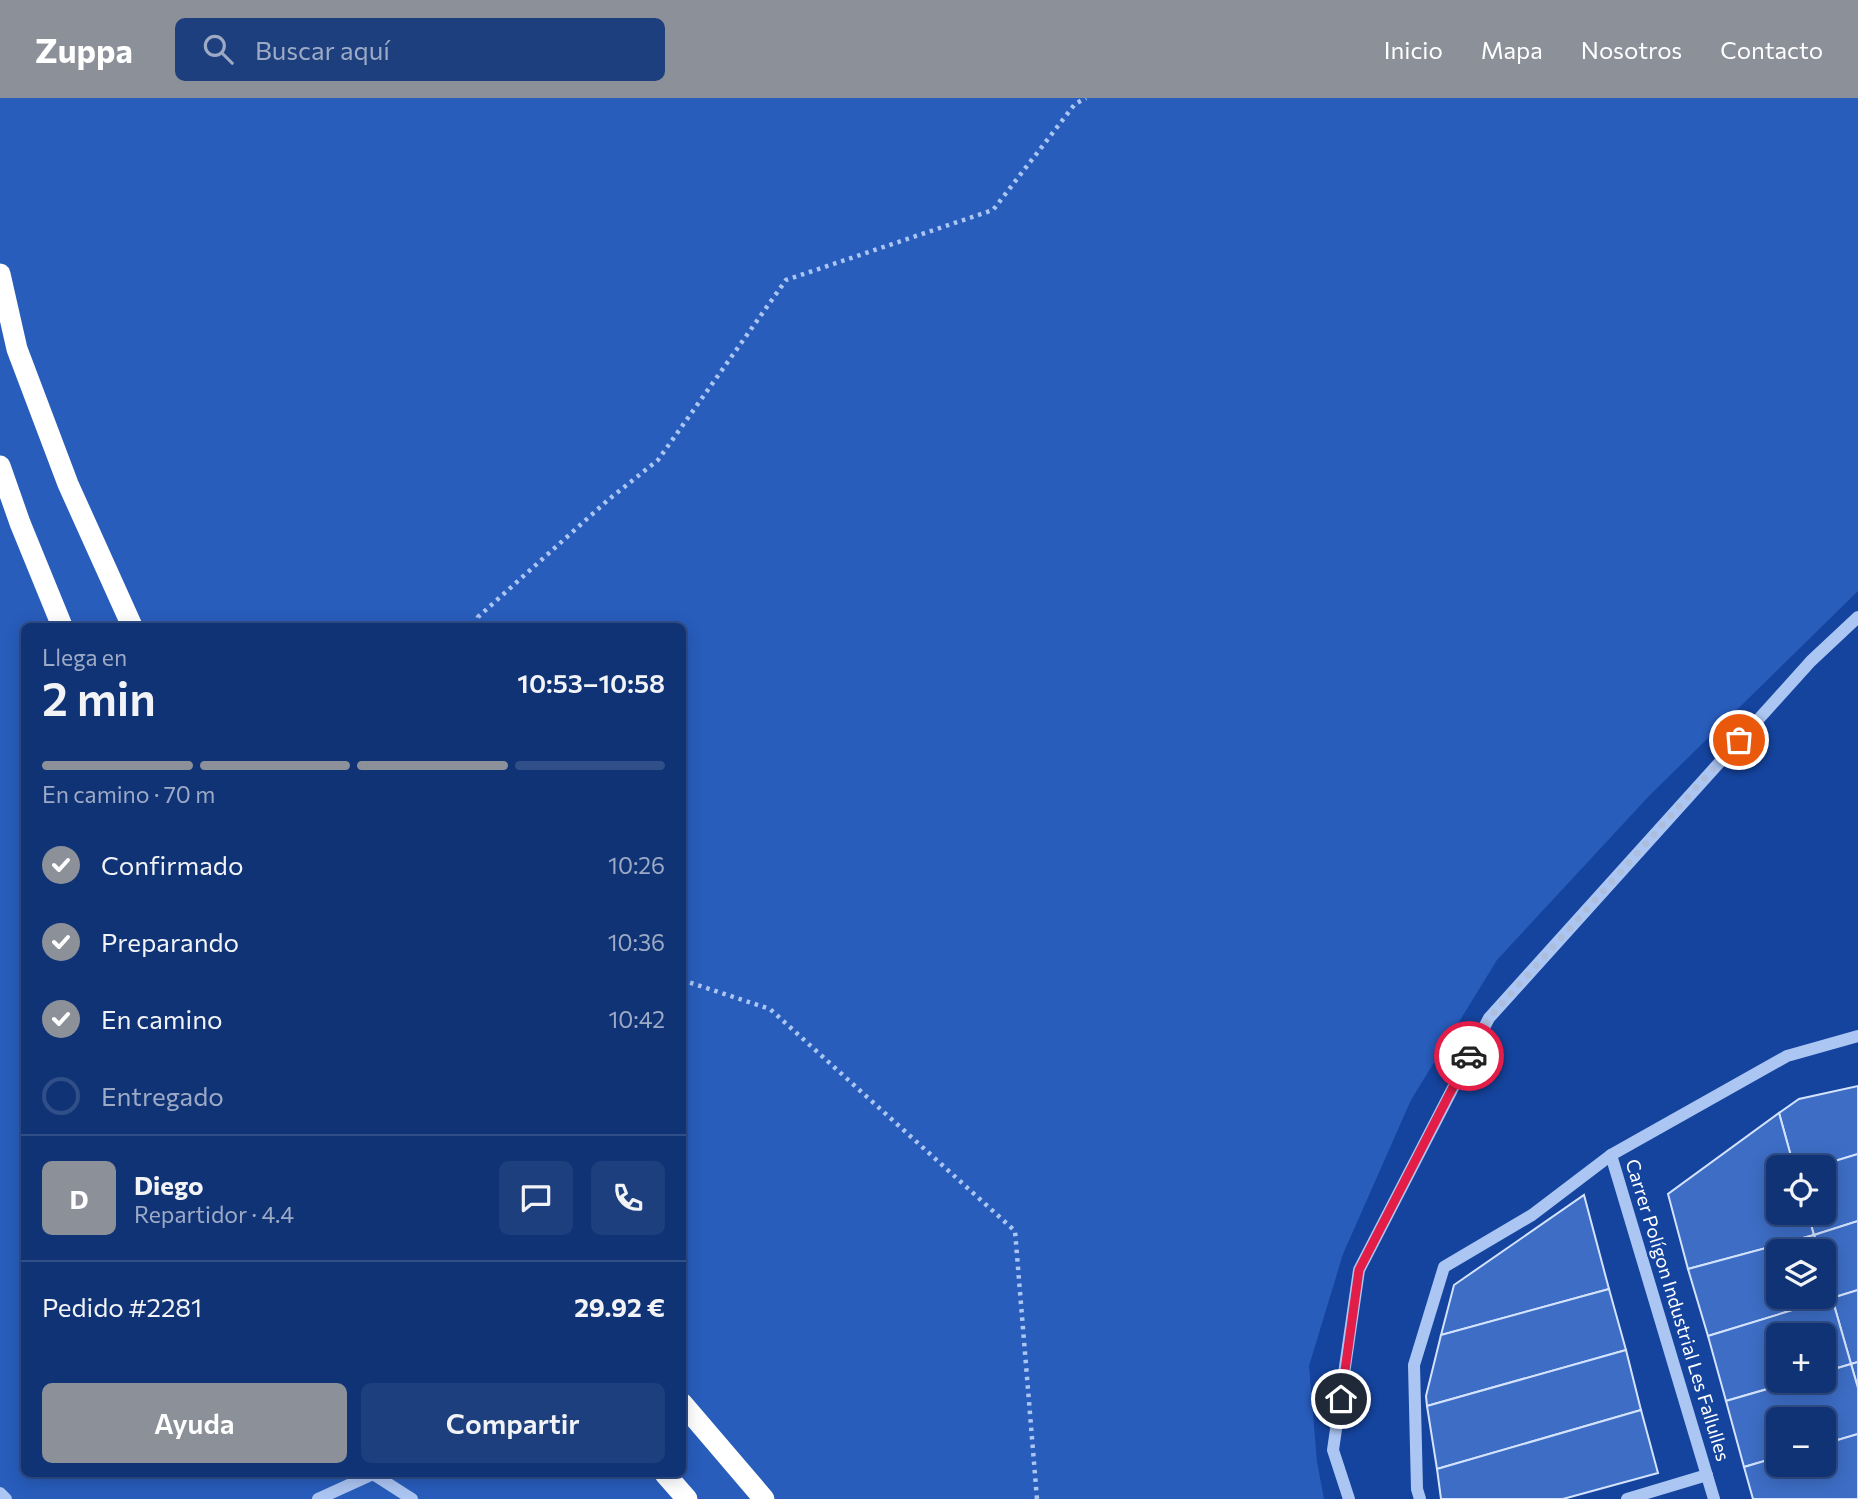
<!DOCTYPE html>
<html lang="es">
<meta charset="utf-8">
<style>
body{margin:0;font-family:Commissioner,sans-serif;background:#1e3f7e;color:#f1f3f6;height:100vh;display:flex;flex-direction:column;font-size:26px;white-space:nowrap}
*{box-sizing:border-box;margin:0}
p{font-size:23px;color:#9caac5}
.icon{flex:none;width:38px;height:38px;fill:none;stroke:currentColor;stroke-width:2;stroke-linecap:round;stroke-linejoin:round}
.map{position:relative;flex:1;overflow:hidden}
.panel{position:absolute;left:21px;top:525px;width:665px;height:854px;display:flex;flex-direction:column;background:#103376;border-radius:10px;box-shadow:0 4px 18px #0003,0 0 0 2px #304e88}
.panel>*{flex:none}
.controls{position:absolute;left:1766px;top:1057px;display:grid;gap:14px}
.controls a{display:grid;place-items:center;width:70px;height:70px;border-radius:10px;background:#103376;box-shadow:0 4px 18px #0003,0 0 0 2px #304e88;font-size:35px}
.pin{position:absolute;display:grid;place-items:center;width:60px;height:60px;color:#fff;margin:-30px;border:4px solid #fff;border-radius:50%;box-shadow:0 2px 7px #0007}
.courier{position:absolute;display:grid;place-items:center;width:70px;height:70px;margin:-35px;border:5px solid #e11d48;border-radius:50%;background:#fff;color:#222;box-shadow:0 2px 9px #0007}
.summary em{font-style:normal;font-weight:600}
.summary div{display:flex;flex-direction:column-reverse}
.summary{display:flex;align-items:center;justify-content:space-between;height:119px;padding:0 21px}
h1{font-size:46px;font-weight:600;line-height:52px}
.bar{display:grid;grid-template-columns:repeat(4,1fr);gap:10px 7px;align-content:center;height:84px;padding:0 21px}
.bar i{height:9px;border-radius:5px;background:#304e88}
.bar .on{background:#8c9099}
.bar p{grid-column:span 4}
.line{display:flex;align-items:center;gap:18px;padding:0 21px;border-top:2px solid #304e88}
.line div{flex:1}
.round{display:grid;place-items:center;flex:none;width:74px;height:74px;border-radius:10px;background:#1e3f7e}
ol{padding:0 21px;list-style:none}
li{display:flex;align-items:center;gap:21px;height:77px}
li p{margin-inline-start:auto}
li .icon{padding:7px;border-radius:50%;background:#8c9099;color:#fff;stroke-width:4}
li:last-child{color:#9caac5}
li i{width:38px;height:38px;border:4px solid #304e88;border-radius:50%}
.cta{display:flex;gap:14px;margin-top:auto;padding:14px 21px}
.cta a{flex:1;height:80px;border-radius:10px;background:#8c9099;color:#fff;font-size:28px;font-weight:600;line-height:80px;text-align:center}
.cta a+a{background:#1e3f7e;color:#f1f3f6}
header{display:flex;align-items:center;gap:42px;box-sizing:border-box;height:98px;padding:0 35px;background:#8c9099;color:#fff}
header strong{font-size:33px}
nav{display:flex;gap:38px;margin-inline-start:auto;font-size:24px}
.search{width:490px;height:63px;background:#1e3f7e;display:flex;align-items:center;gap:18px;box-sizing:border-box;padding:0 24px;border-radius:10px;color:#9caac5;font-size:26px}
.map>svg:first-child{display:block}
.green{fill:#285dbc;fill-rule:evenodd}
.building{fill:#3d6dc5;stroke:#d4e3fd;stroke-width:2}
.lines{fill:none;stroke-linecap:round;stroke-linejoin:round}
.path{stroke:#acc6f3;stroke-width:4.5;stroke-dasharray:3.5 5;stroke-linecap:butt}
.minor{stroke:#acc6f3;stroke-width:12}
.highway{stroke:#fff;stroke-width:21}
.done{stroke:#adbedd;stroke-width:7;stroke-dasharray:0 12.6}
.route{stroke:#e11d48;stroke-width:9}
.labels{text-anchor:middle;stroke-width:5;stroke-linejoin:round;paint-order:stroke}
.street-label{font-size:19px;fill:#fff;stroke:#15449e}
</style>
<header>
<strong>Zuppa</strong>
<div class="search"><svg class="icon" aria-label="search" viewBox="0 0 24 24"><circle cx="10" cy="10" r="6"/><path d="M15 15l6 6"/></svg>Buscar aquí</div>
<nav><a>Inicio</a><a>Mapa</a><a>Nosotros</a><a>Contacto</a></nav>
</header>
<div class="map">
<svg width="1858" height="1401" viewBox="0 0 1858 1401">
<rect width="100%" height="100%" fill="#15449e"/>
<path class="green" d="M0 0H1858V493L1649 698 1497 862 1411 1002 1343 1156 1309 1268 1317 1364 1324 1401H0ZM24 528H682V1376H24Z"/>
<g class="building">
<polygon points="1858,988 1858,1056 1815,1069 1794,1069 1779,1015 1799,1001"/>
<polygon points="1779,1015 1794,1069 1778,1069 1778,1115 1808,1115 1814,1137 1688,1171 1668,1096"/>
<polygon points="1858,1056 1858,1123 1814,1137 1808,1115 1824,1115 1824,1069 1815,1069"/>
<polygon points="1584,1097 1609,1191 1441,1237 1454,1187"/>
<polygon points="1858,1123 1858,1192 1832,1200 1824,1169 1824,1153 1819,1153 1814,1137"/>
<polygon points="1814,1137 1819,1153 1778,1153 1778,1199 1824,1199 1824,1169 1832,1200 1708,1238 1688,1171"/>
<polygon points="1609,1191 1626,1252 1427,1308 1426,1298 1441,1237"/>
<polygon points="1858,1192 1858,1264 1851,1266 1832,1200"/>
<polygon points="1832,1200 1851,1266 1824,1274 1824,1237 1778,1237 1778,1283 1795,1283 1726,1303 1708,1238"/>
<polygon points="1626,1252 1641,1312 1437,1371 1427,1308"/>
<polygon points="1858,1264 1858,1290 1851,1266"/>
<polygon points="1851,1266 1858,1290 1858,1336 1824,1346 1824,1321 1778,1321 1778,1359 1744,1369 1726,1303 1795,1283 1824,1283 1824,1274"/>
<polygon points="1641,1312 1658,1375 1563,1401 1441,1401 1437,1371"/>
<polygon points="1858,1336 1858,1401 1753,1401 1744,1369 1778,1359 1778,1367 1824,1367 1824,1346"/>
</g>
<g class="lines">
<g class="path">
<polyline points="478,528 478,519 608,402 658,362 786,182 993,112 1075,6 1086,0"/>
<polyline points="682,882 770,911 1015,1133 1037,1401"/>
</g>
<g class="minor">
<polyline points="0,1395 6,1401"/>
<polyline points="318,1401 373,1376 412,1401"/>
<polyline points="1349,1401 1333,1352 1359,1172 1489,920 1811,563 1858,519"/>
<polyline points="1420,1401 1417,1391 1414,1267 1444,1169 1532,1117 1611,1057"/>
<polyline points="1627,1401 1707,1377"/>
<polyline points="1714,1401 1611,1057 1787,958 1858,938"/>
</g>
<g class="highway">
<polyline points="0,176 17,251 68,386 132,528"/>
<polyline points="0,368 20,425 62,528"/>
<polyline points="682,1305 764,1401"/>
<polyline points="665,1376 687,1401"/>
</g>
</g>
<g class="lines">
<polyline class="done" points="1469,958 1489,920 1739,642"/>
<polyline class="route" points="1341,1301 1359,1172 1469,958"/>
</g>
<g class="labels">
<g class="street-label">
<text transform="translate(1678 1212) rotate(73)" y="7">Carrer Polígon Industrial Les Fallulles</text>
</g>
</g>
</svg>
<div class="controls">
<a><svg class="icon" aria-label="locate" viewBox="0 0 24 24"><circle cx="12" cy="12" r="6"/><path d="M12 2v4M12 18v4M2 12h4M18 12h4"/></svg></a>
<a><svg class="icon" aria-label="layers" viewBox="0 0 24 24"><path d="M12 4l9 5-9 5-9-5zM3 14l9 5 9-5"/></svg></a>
<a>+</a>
<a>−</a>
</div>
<div class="pin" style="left:1739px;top:642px;background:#ea580c"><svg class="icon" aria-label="bag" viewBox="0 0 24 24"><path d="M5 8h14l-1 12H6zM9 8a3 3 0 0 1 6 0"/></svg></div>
<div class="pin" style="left:1341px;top:1301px;background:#1f2937"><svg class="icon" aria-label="home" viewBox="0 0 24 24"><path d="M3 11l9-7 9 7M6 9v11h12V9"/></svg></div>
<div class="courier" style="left:1469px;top:958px"><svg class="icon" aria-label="car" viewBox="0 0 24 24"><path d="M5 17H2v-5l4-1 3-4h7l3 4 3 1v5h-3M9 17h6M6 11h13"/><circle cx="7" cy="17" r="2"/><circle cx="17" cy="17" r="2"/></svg></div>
<section class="panel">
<div class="summary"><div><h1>2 min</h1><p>Llega en</p></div><em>10:53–10:58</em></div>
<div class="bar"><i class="on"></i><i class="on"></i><i class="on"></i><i></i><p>En camino · 70 m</p></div>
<ol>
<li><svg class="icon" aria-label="check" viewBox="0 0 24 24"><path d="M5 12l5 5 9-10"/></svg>Confirmado<p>10:26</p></li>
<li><svg class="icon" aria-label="check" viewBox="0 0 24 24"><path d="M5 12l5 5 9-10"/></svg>Preparando<p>10:36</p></li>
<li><svg class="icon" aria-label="check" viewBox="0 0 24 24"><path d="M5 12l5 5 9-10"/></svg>En camino<p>10:42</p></li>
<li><i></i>Entregado</li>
</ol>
<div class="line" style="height:126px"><b class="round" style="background:#8c9099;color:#fff">D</b><div><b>Diego</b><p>Repartidor · 4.4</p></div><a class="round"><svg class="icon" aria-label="chat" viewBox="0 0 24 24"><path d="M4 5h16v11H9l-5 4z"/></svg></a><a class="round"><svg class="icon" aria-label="phone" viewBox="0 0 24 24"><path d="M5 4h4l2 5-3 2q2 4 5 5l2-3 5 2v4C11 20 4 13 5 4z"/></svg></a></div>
<div class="line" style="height:91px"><div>Pedido #2281</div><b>29.92 €</b></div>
<div class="cta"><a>Ayuda</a><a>Compartir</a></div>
</section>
</div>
